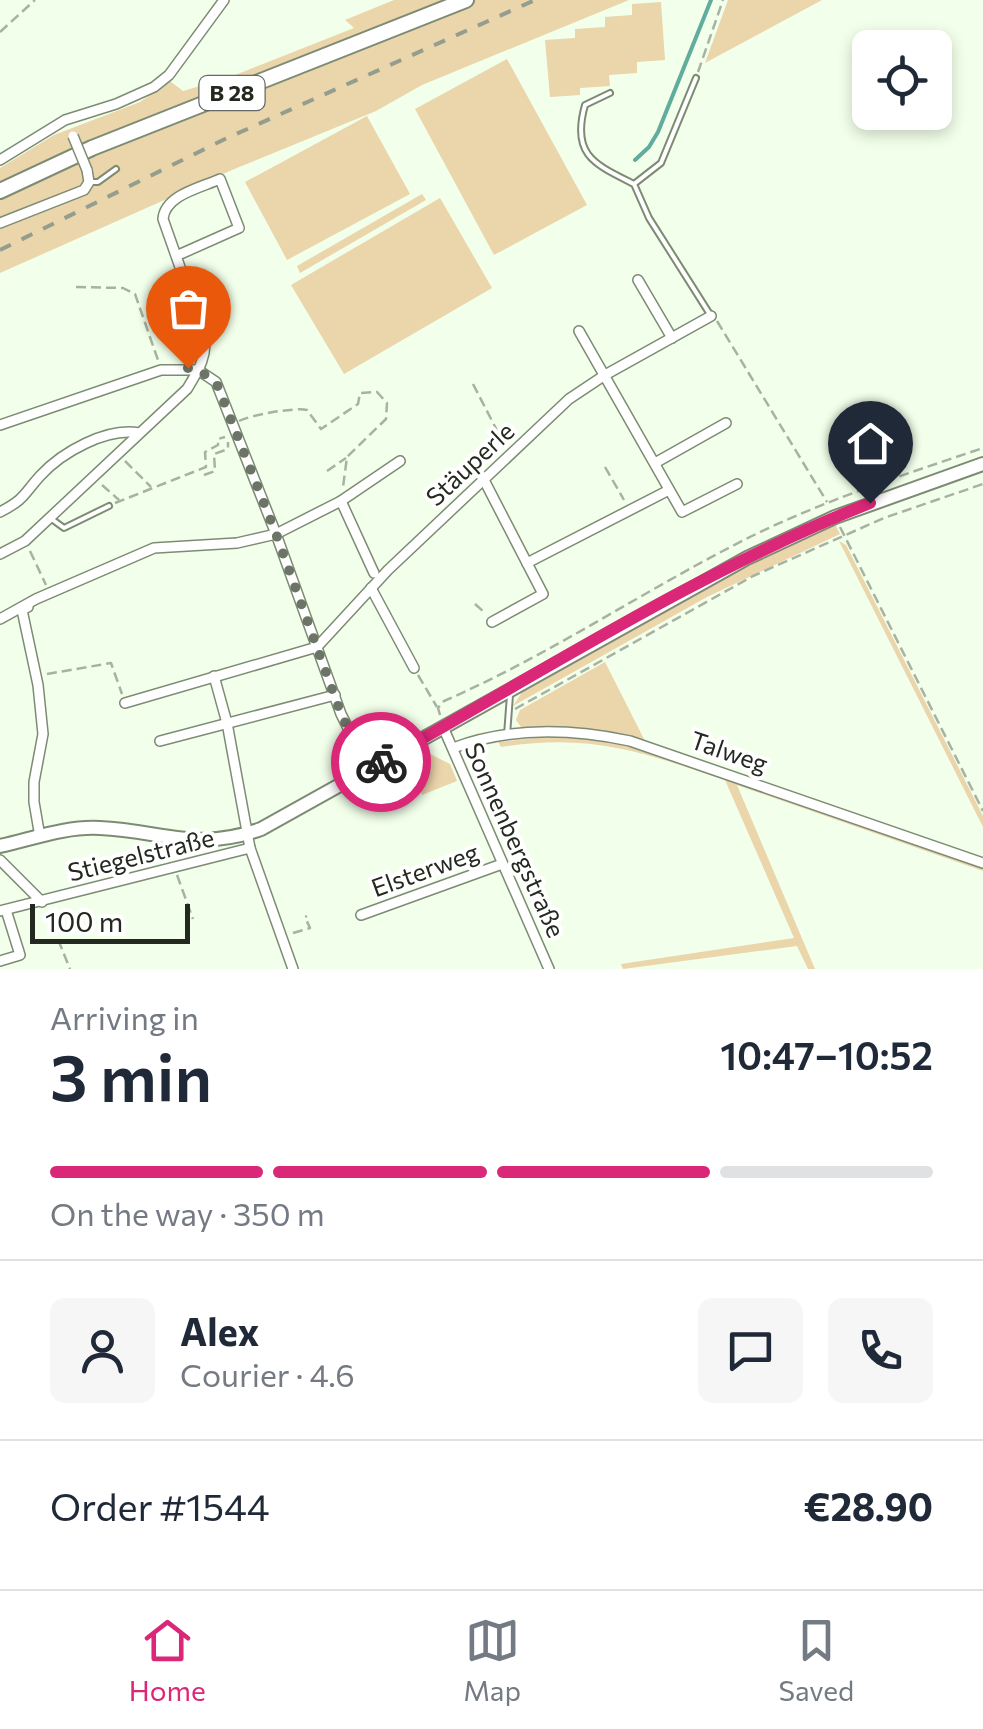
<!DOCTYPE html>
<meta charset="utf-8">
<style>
body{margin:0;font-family:Commissioner,sans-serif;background:#f6f6f7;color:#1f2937;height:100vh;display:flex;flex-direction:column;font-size:38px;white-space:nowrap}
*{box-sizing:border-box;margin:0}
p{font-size:32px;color:#747a83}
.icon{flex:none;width:55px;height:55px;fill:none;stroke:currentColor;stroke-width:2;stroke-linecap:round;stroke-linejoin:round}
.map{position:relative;height:969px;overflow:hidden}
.sheet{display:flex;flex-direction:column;background:#fff;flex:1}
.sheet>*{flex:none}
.fabs{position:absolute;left:852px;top:30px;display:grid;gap:20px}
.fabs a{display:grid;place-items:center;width:100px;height:100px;border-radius:15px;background:#fff;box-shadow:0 5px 15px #0003;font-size:50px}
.scale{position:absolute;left:30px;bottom:25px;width:160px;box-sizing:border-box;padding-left:10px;border:5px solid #242920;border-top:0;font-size:28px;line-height:35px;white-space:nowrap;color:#242920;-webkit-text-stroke:8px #fff;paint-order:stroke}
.pin{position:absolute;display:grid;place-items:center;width:85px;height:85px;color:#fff;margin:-102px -42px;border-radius:50% 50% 50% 0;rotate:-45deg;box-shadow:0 0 10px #0007}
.pin .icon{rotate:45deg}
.courier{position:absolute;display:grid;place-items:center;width:100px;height:100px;margin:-50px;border:8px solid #db2777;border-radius:50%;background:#fff;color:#222;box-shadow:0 2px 12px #0007}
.head em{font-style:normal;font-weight:600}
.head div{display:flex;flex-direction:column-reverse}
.head{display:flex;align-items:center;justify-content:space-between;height:170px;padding:0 50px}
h1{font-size:65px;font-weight:600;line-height:75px}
.bar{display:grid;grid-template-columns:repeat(4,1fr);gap:15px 10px;align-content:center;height:120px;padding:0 50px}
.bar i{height:12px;border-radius:8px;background:#e0e1e3}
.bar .selected{background:#db2777}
.bar p{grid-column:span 4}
.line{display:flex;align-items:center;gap:25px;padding:0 50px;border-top:2px solid #e0e1e3}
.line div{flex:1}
.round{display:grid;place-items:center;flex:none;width:105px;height:105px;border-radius:15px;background:#f6f6f7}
.tab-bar{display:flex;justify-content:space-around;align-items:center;height:140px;border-top:2px solid #e0e1e3;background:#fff;font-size:28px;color:#747a83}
.tab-bar a{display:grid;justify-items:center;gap:5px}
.tab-bar .selected{color:#db2777}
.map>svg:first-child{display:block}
.green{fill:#ebd5ab}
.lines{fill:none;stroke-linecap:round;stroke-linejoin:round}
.stream{stroke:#62ac9e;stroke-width:4}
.lane-casing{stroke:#7d8b74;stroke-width:8}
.street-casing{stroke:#7d8b74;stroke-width:12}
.secondary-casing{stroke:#7d8b74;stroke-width:16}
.primary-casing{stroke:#7d8b74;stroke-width:18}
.path{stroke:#a8b2a2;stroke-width:2.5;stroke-dasharray:10 5;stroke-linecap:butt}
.lane{stroke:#fff;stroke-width:4}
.street{stroke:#fff;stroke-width:9}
.secondary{stroke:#fff;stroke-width:12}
.primary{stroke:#fff;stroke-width:14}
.rail{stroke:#949d8e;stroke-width:4;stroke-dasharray:12 12;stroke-linecap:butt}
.street-bridge-casing{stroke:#7d8b74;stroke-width:12;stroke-linecap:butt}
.street-bridge{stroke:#fff;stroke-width:9}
.done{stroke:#6c7467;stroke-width:10;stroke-dasharray:0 18}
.route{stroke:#db2777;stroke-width:12}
.labels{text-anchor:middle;stroke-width:8;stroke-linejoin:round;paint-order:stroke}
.shield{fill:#fff;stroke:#666963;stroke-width:2.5}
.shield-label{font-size:22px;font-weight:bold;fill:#242920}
.street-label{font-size:25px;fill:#242920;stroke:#fff}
</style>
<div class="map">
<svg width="983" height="969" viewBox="0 0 983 969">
<rect width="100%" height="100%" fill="#f2ffea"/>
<g class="green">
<polygon points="394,0 629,0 422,85 376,111 232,170 0,273 0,168 54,135 140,102 170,81 183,91 230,77 354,28 345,20"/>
<polygon points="728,0 822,0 705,63"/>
<polygon points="661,2 665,60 637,62 637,73 609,75 610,86 580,88 580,95 550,97 545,40 575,38 575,29 605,27 605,17 632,15 632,4"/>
<polygon points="507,59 587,205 494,255 415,109"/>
<polygon points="367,116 410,194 287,260 245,182"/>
<polygon points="422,194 426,200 300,273 297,266"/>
<polygon points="440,198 492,288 344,374 291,285"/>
<polygon points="835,524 840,534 707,597 513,706 524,689 728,574"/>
<polygon points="839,541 846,545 983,816 983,827"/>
<polygon points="605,662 645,741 583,729 521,727 516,720 520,710"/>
<path d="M553 736 603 740 643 748 983 866V871L737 785 815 969H808L797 946 623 969 621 964 794 938 725 780C641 752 592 733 501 747L498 742Z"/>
<polygon points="428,753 450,764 457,781 422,795 408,758"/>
</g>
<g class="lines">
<polyline class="stream" points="635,160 649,147 658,132 711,0"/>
<defs>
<g id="lane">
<path d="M610 93 585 105C571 155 594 164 634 184L649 218 711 316"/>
<polyline points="89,182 98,182 116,169"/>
<polyline points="634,184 661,163 696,78"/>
<polyline points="53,520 64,528 109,506"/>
<polyline points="507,735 510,695"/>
</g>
<g id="street">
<polyline points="0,160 65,120 116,104 154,87 169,75 224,0"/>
<polyline points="0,223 84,190 89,182 87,170"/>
<polyline points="638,280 672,338"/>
<polyline points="579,331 682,512 737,484"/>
<polyline points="0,425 161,370 198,370 216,382 276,534 341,714 369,770"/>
<polyline points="655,463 726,423"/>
<polyline points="483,478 543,594 492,622"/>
<polyline points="341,501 374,573"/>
<path d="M0 512C25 499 23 495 40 476 62 452 107 427 139 433"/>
<path d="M0 554 25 541 187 389C198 371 208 356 204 335L163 219C165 195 200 188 220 179L239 228 176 256"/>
<polyline points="527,563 669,490"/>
<polyline points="371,588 414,668"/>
<polyline points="28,607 22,610 38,685 43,734 34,782 34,802 40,837"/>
<polyline points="0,619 36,599 154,548 237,543 276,534 341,501 400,461"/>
<polyline points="214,676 227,723 250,848 293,969"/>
<polyline points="125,703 317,647 388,570 569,399 605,375 711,316"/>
<polyline points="443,727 549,969"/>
<polyline points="160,741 335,695"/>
<path d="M453 748C509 727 573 729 630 741L983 863"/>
<polyline points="0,860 42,902"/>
<polyline points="0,911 250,848"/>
<polyline points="361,915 502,864"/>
<polyline points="0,961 20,955 6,910"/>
</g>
<path id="secondary" d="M0 846C32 839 66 826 100 828 163 831 196 852 261 829L747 558 835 517 983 464"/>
<polyline id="primary" points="0,191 92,148 466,0"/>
</defs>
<use href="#lane" class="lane-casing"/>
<use href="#street" class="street-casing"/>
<use href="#secondary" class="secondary-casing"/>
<use href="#primary" class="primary-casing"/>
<g class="path">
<polyline points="0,32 35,0"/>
<polyline points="698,72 723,0"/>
<polyline points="76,287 123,288 135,294 159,363"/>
<polyline points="717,321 827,502"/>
<polyline points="473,384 504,444"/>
<path d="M239 421C251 415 295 407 307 410L321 429 358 404 360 393 377 392 387 403 386 419 347 457 343 487"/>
<polyline points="125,461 151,487"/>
<polyline points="605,467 624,500"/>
<polyline points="327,471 346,458"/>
<polyline points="204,475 215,471 214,454 228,449 228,442"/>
<polyline points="102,485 119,500"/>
<polyline points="115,503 206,467 205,452 218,445 218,439 225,437"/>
<polyline points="840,527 983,811"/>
<polyline points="30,551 46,585"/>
<polyline points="475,604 485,613"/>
<polyline points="47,674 111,663 122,694"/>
<polyline points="418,675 437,707"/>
<polyline points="515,709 753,576 884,518 983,484"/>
<path d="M440 715 438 708 444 701C552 654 649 587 754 535 828 499 906 474 983 448"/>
<polyline points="398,766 400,771 409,768 417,789"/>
<polyline points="177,875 193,919"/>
<polyline points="47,912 70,969"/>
<polyline points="293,933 310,928 305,917 307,916"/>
</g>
<use href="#lane" class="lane"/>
<use href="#street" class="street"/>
<use href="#secondary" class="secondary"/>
<use href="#primary" class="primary"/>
<polyline class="rail" points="0,250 225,139 535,0"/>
<defs>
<polyline id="street-bridge" points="73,136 87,170"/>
</defs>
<use href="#street-bridge" class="street-bridge-casing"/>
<use href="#street-bridge" class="street-bridge"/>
</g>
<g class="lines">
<polyline class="done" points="188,368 198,370 216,382 276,534 341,714 368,770 381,762"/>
<path class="route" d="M381 762C542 672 699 571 870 503"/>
</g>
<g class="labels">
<rect class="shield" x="199.5" y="76" width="65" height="34" rx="8"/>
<g class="shield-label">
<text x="232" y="101">B 28</text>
</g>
<g class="street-label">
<text transform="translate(470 464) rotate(-43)" y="9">Stäuperle</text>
<text transform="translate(729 752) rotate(19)" y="9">Talweg</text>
<text transform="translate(515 840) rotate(66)" y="9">Sonnenbergstraße</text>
<text transform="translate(141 855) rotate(-14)" y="9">Stiegelstraße</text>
<text transform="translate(425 870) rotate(-20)" y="9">Elsterweg</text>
</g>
</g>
</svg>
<div class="fabs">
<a><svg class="icon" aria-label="locate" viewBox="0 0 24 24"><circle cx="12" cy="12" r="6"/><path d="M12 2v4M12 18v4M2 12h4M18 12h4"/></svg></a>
</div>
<div class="scale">100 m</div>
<div class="pin" style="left:188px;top:368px;background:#ea580c"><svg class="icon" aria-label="bag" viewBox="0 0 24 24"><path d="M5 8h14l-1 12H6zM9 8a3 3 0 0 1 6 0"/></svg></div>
<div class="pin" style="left:870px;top:503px;background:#1f2937"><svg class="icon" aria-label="home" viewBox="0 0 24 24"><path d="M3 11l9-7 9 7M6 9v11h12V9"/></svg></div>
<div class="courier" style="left:381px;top:762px"><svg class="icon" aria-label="bike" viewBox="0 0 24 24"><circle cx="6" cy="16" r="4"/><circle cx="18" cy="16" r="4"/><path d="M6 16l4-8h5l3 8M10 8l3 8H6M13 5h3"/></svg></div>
</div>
<section class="sheet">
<div class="head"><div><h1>3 min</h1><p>Arriving in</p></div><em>10:47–10:52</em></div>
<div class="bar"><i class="selected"></i><i class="selected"></i><i class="selected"></i><i></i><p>On the way · 350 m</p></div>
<div class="line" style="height:180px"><a class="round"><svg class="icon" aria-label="person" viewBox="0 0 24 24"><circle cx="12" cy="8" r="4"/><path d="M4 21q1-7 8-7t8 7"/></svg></a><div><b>Alex</b><p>Courier · 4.6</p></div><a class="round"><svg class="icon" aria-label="chat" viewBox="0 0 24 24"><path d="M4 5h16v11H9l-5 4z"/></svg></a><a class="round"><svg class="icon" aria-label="phone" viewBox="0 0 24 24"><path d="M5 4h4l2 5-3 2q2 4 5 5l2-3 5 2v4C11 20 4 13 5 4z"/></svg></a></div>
<div class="line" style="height:130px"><div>Order #1544</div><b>€28.90</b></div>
</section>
<nav class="tab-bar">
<a class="selected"><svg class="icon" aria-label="home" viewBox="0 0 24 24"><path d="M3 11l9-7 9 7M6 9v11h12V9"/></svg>Home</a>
<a><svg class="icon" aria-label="map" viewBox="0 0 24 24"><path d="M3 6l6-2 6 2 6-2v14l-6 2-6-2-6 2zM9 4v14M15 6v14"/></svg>Map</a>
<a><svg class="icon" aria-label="saved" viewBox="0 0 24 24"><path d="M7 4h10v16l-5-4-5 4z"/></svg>Saved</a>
</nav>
